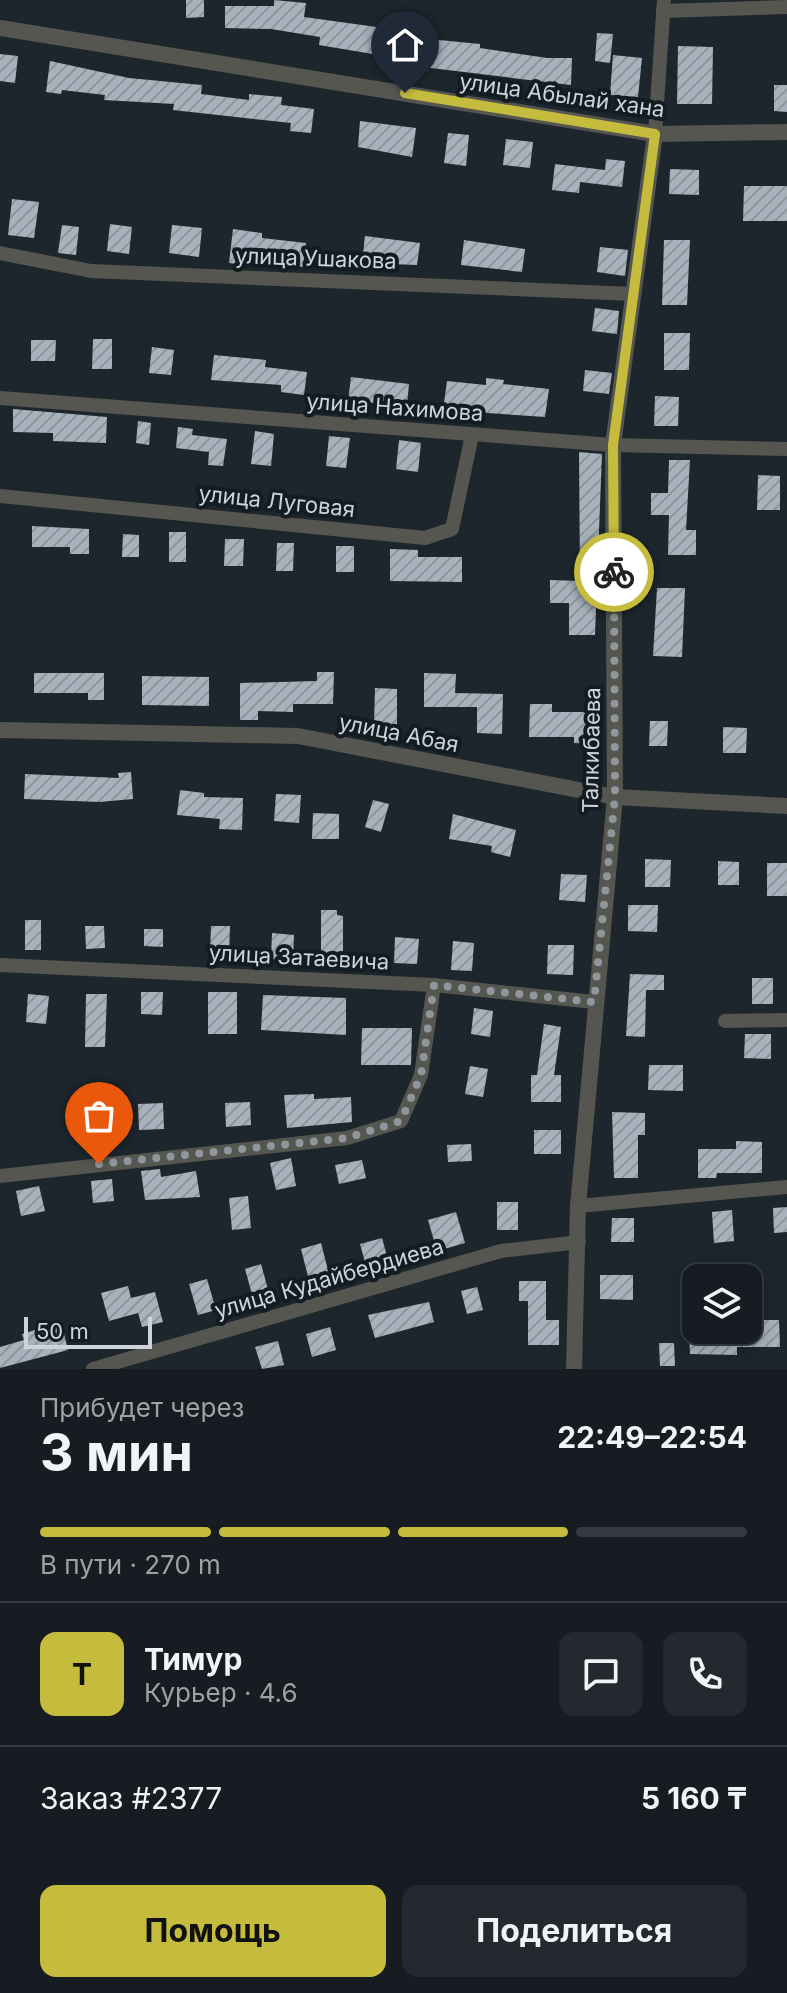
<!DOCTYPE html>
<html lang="ru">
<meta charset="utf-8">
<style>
body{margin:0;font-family:Inter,sans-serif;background:#23292f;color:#f1f3f6;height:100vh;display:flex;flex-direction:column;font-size:30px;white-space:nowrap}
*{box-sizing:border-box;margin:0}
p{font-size:26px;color:#9ea1a5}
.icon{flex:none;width:44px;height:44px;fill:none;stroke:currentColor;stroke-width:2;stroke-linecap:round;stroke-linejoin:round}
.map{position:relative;height:1369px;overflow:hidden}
.side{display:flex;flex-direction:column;background:#161c22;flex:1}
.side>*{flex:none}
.fabs{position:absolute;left:682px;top:1264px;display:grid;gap:16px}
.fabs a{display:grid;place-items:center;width:80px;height:80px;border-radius:16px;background:#161c22;box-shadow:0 4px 20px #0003,0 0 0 2px #353a40;font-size:40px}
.scale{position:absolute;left:24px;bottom:20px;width:128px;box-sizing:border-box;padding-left:8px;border:4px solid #cdd3d8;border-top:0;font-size:22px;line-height:28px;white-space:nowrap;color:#cdd3d8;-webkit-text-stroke:6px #131c23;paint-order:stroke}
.pin{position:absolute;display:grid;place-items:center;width:68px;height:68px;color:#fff;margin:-82px -34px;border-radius:50% 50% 50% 0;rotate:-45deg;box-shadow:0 0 8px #0007}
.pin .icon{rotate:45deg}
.courier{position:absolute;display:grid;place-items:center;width:80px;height:80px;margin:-40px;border:6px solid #c5bc3d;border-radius:50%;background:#fff;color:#222;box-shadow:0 2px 10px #0007}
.head em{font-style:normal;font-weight:700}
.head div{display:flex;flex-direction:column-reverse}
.head{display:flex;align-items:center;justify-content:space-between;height:136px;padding:0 40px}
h1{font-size:52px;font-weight:700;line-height:60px}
.bar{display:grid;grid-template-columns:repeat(4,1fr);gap:12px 8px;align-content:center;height:96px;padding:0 40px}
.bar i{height:10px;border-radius:6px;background:#353a40}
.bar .selected{background:#c5bc3d}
.bar p{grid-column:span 4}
.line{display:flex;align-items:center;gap:20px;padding:0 40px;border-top:2px solid #353a40}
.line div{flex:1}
.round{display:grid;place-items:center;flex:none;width:84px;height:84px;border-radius:16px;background:#23292f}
.primary-button{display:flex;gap:16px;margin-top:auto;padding:16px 40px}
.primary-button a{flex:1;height:92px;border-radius:16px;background:#c5bc3d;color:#111;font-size:32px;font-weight:700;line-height:92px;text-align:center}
.primary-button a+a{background:#23292f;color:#f1f3f6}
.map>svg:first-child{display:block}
.building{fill:url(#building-hatch)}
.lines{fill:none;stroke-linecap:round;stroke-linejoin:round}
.minor{stroke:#565650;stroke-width:14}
.tertiary{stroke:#565650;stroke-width:16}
.done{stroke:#8f969c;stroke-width:8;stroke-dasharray:0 14.4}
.route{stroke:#c5bc3d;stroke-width:10}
.labels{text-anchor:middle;stroke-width:8;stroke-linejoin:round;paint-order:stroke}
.street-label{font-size:22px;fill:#cdd3d8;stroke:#131c23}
</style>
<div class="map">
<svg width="787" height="1369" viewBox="0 0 787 1369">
<defs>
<pattern id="building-hatch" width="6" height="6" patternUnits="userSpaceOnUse" patternTransform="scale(2)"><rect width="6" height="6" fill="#a7b2bc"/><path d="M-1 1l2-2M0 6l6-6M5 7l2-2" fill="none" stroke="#8d959d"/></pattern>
</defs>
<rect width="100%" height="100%" fill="#1d262d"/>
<g class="building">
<polygon points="186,0 204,0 204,17 186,18"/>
<polygon points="274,0 306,3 304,17 391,29 409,32 408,37 480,44 480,48 547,58 572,58 571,85 414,66 414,61 319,45 320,37 271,29 225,28 225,6 274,6"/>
<polygon points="597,33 613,34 610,63 595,61"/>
<polygon points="678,46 713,47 712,104 677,104"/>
<polygon points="0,54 18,56 15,83 0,81"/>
<polygon points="613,55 642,58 638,97 610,95"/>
<polygon points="50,61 129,78 202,85 201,94 249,100 249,94 282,97 281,105 314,109 311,133 290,131 291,123 173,110 174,104 104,100 105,95 62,90 61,94 46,92"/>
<polygon points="774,85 787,85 787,112 774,111"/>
<polygon points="360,121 416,128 412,157 358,147"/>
<polygon points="448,133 469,135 466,166 444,163"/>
<polygon points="506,139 533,142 530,168 503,165"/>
<polygon points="606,159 625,161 622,187 580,182 579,193 552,190 555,164 605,170"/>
<polygon points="670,169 699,170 699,195 669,194"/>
<polygon points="744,186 787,186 787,221 743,221"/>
<polygon points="12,199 39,202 34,238 8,235"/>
<polygon points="110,224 132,227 129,254 107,251"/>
<polygon points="62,225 79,227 76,255 58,253"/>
<polygon points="172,225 202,228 199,257 169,253"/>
<polygon points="233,229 262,233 262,238 306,243 303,267 259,261 259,267 229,263"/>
<polygon points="365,236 420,243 417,265 362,263"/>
<polygon points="464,240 525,249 522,272 461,265"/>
<polygon points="664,240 690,240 687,305 662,305"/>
<polygon points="600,247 628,250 625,276 597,272"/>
<polygon points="595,308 619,311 617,334 592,331"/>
<polygon points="664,333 690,333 689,370 664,370"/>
<polygon points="93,339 112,339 112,369 92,369"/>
<polygon points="31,340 56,340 55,361 31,361"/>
<polygon points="152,347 174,350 171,375 149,373"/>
<polygon points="214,355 266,360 265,367 307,372 304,395 281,392 281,385 211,380"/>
<polygon points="585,370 612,373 609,394 583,391"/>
<polygon points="351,377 409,384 407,405 348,401"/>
<polygon points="486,378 504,380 503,384 549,389 545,417 443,410 447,381 486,385"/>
<polygon points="655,396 679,397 678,426 654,426"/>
<polygon points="13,409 107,417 106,443 53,441 53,433 13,432"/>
<polygon points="138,421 151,423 149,445 136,443"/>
<polygon points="178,427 193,429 192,435 227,439 223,466 208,465 209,452 176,448"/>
<polygon points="255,431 274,434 271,466 251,464"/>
<polygon points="329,436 350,438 346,468 326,466"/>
<polygon points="399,440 421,443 418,472 396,469"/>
<polygon points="579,452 602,454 595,635 569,635 569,603 550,603 550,580 580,581"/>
<polygon points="669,460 690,460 686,530 696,530 696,555 668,555 669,515 651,515 651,493 668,493"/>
<polygon points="758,475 780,476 780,510 757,510"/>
<polygon points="32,526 89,529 89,554 70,554 70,547 32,547"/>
<rect x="169" y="532" width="17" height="30"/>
<polygon points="123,534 139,535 139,557 122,557"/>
<polygon points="225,539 244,539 243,566 224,566"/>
<polygon points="277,543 294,543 293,571 276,571"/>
<rect x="336" y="546" width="18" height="26"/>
<polygon points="390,549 418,550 418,557 462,557 462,582 390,581"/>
<polygon points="657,588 685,588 682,657 653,656"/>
<polygon points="317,672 334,672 333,704 293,704 293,712 258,711 258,720 240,720 240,683 317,681"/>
<polygon points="34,673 104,673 104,700 88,700 88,693 34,693"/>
<polygon points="424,673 456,674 455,693 503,694 502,734 477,733 477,707 424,707"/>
<polygon points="142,676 209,677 209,706 142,705"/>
<polygon points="375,688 397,689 397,725 374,725"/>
<polygon points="530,704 552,704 552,712 591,712 591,744 574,743 574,737 529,737"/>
<polygon points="650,721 668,721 667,746 649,746"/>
<polygon points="723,727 747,728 746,753 723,753"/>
<polygon points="131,772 133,799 99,802 24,799 25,774 119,778 118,773"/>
<polygon points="180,790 204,793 204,797 243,798 242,830 219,829 220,819 177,815"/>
<polygon points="276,794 301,795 299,823 274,821"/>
<polygon points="373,800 389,804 381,832 365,827"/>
<polygon points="313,813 339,814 339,839 312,839"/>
<polygon points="453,814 516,830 510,857 491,852 492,846 449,839"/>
<polygon points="645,859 671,860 670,887 645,887"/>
<polygon points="718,861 739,862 739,885 718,885"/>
<rect x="767" y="863" width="20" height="33"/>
<polygon points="561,874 587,875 585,902 559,900"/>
<polygon points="628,905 658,905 657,932 628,931"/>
<polygon points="321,910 337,910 337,915 343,916 343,960 321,960"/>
<rect x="25" y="920" width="16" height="30"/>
<polygon points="85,926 104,926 105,948 86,949"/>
<polygon points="211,926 230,926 229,954 210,953"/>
<polygon points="144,929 163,929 163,947 144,946"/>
<polygon points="272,933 294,935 293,960 271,959"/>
<polygon points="395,937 419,939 417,964 394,963"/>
<polygon points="453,941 474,943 472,971 451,970"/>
<polygon points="548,945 574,945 573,975 547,974"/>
<polygon points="630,974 664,975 664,990 646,990 645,1037 626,1036"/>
<rect x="752" y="978" width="21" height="26"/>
<polygon points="141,992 163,992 162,1015 141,1014"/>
<rect x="208" y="992" width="29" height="42"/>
<polygon points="28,994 49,996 46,1024 26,1022"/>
<polygon points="86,994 107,994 105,1047 85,1047"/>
<polygon points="263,995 346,998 346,1035 261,1030"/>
<polygon points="474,1008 493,1011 490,1037 471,1034"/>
<polygon points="544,1024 561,1027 554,1075 561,1075 561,1102 531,1102 531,1075 537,1075"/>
<polygon points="362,1028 412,1028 411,1065 361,1065"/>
<polygon points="745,1034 771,1034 771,1059 744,1058"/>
<polygon points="649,1065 683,1065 683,1091 648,1090"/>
<polygon points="470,1066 488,1069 483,1097 465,1094"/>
<polygon points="314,1094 314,1099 351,1097 352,1122 287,1128 284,1095"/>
<polygon points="250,1102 251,1125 226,1127 225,1103"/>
<polygon points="163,1103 164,1129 139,1130 138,1104"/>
<polygon points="83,1107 104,1107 105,1126 83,1126"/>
<polygon points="612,1112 645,1113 645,1135 638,1135 638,1178 614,1178"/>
<rect x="534" y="1130" width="27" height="24"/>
<polygon points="736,1141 762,1142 762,1173 717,1173 716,1178 698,1178 698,1149 736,1149"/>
<polygon points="471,1144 472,1161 448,1162 447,1145"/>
<polygon points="291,1158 296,1186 276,1190 270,1163"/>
<polygon points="362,1160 366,1178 339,1184 335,1165"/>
<polygon points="160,1169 161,1177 196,1171 200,1197 145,1200 141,1171"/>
<polygon points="112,1179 114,1201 93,1203 91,1181"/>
<polygon points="39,1186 45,1211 21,1216 16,1191"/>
<polygon points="248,1196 251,1228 232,1230 229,1198"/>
<rect x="497" y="1202" width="21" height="28"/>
<polygon points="787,1207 787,1232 774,1233 773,1208"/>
<polygon points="732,1210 734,1241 714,1243 712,1212"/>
<polygon points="456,1212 465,1243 437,1251 428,1220"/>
<polygon points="612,1218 634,1218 634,1242 611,1242"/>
<polygon points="382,1238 388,1260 366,1266 360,1244"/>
<polygon points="321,1243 330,1278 310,1284 301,1249"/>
<polygon points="261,1264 269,1293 253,1298 245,1269"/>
<polygon points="600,1275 633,1275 633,1300 600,1299"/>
<polygon points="207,1279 216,1310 198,1315 189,1284"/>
<polygon points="519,1281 546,1281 546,1320 559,1320 559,1345 528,1345 528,1301 519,1301"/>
<polygon points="128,1286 131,1298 155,1292 163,1322 142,1327 138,1313 109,1321 101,1293"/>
<polygon points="477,1287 483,1310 467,1314 461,1291"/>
<polygon points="429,1302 434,1322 375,1338 368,1315"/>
<polygon points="755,1320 779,1320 780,1347 737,1347 737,1355 690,1354 689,1334 755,1330"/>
<polygon points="61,1322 68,1350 0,1368 0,1347 24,1340 22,1334"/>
<polygon points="330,1327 336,1350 312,1357 306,1334"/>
<polygon points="278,1341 284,1365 262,1369 255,1347"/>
<polygon points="659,1343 674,1343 675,1366 660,1366"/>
</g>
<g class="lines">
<g class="minor">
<polyline points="663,11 787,7"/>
<polyline points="655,134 664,0"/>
<polyline points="0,253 91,271 633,294"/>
<polyline points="0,398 613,445 787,449"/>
<polyline points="0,496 425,538 452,529 472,435"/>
<polyline points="0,965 434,985 594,1002"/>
<polyline points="725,1021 787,1020"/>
<polyline points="0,1176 347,1138 401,1121 421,1075 434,985"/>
<polyline points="578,1206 787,1187"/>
<polyline points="93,1369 501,1251 579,1242"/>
</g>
<g class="tertiary">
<polyline points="0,28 655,134 787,132"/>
<polyline points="0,730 298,736 615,797 787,806"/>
<polyline points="574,1369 578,1206 615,797 613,445 655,134"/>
</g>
</g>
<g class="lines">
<polyline class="done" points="99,1164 347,1138 401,1121 421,1075 434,985 594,1002 615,797 614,572"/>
<polyline class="route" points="405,93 655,134 613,445 614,572"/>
</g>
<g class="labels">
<g class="street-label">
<text transform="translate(562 95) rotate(8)" y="8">улица Абылай хана</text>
<text transform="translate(316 258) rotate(2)" y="8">улица Ушакова</text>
<text transform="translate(395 407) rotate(4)" y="8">улица Нахимова</text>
<text transform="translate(277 501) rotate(6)" y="8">улица Луговая</text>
<text transform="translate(399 733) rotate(11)" y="8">улица Абая</text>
<text transform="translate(591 750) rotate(-89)" y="8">Талкибаева</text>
<text transform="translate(299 957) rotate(3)" y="8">улица Затаевича</text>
<text transform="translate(329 1278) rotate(-16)" y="8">улица Кудайбердиева</text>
</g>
</g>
</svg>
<div class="fabs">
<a><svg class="icon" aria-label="layers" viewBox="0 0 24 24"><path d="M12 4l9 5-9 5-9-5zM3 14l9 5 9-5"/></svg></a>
</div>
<div class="scale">50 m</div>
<div class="pin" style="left:99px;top:1164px;background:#ea580c"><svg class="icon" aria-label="bag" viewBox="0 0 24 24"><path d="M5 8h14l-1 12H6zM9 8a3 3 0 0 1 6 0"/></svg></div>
<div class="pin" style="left:405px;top:93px;background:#1f2937"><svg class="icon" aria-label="home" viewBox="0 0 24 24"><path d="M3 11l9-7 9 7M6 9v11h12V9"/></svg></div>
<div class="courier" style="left:614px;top:572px"><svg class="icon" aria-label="bike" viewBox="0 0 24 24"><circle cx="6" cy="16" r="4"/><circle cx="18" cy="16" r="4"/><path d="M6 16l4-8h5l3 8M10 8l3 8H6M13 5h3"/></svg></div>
</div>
<section class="side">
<div class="head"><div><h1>3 мин</h1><p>Прибудет через</p></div><em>22:49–22:54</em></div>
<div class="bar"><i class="selected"></i><i class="selected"></i><i class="selected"></i><i></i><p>В пути · 270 m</p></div>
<div class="line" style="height:144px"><b class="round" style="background:#c5bc3d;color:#111">Т</b><div><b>Тимур</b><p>Курьер · 4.6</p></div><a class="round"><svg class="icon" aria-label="chat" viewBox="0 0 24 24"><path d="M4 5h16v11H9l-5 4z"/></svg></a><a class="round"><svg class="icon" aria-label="phone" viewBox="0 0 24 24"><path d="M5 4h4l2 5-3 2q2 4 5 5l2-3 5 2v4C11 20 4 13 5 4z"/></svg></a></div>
<div class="line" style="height:104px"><div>Заказ #2377</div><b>5 160 ₸</b></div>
<div class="primary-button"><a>Помощь</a><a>Поделиться</a></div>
</section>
